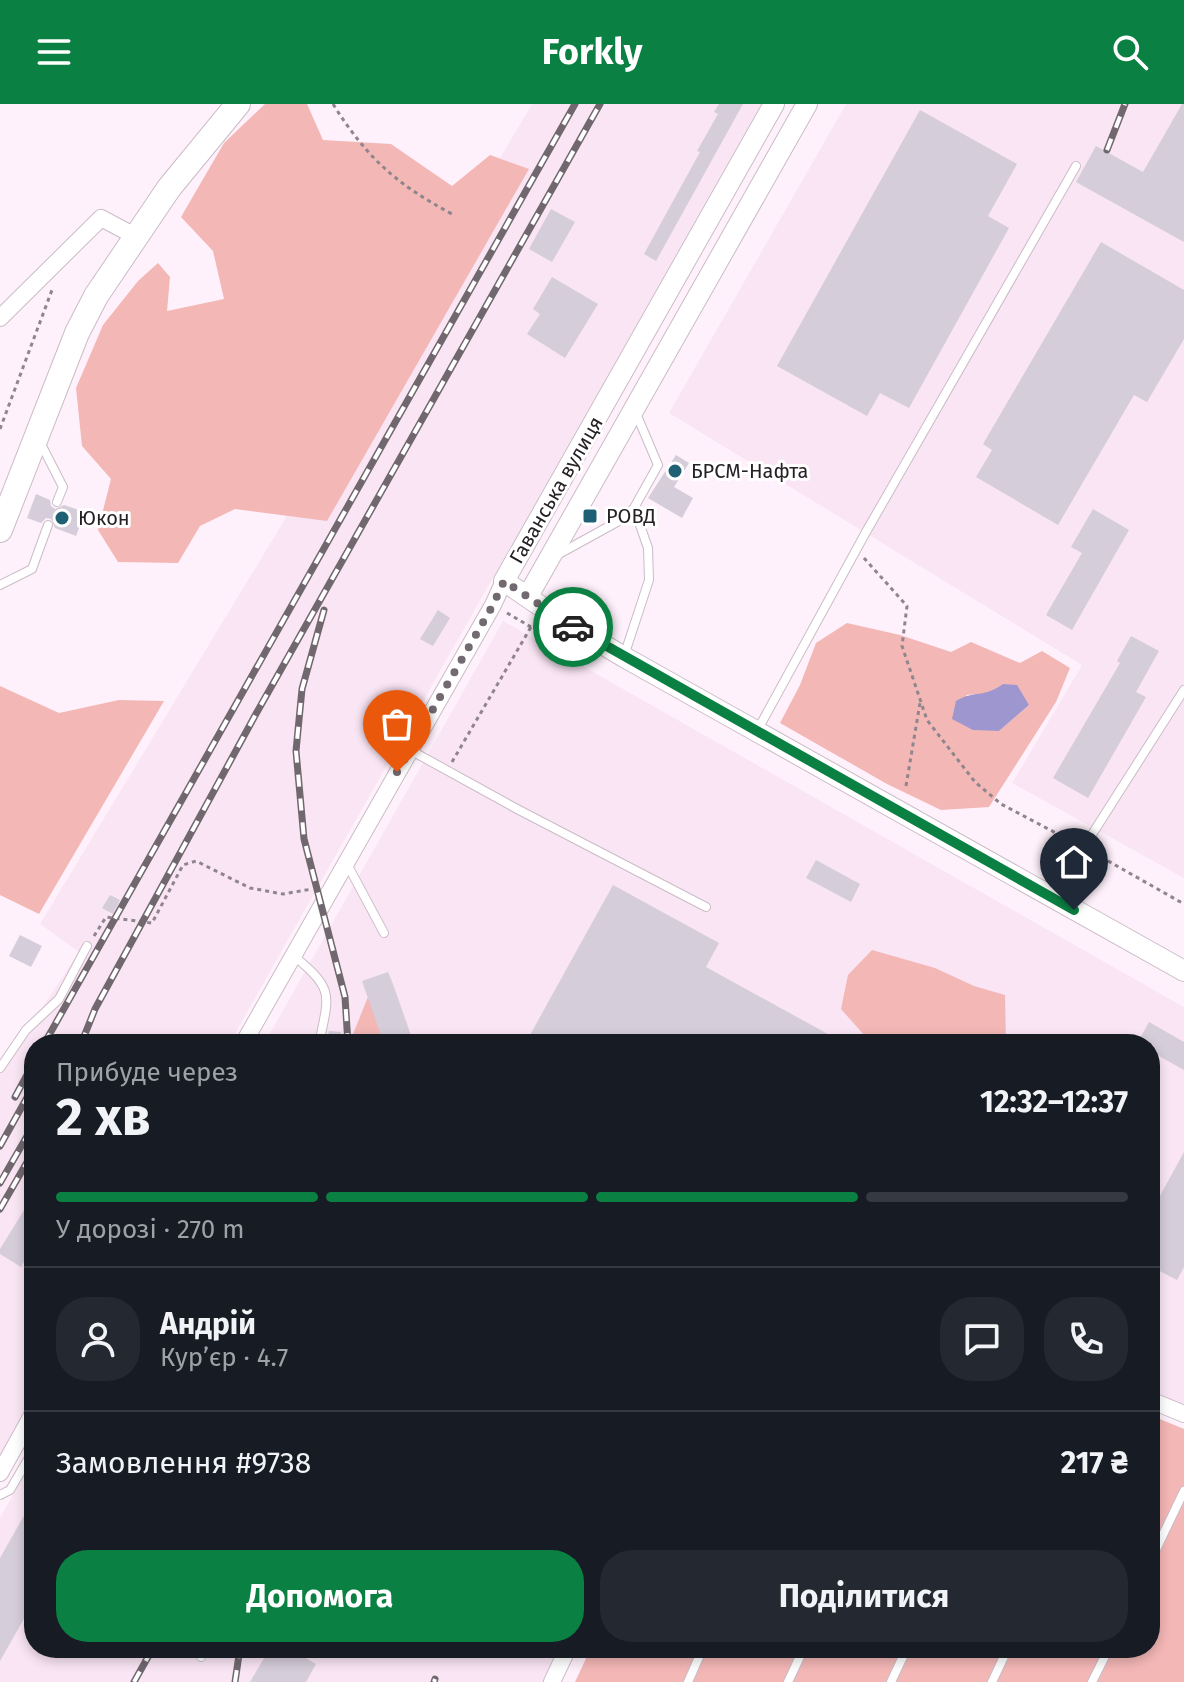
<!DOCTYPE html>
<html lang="uk">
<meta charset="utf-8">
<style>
body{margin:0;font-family:"Fira Sans",sans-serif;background:#242831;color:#f1f3f6;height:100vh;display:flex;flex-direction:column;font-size:30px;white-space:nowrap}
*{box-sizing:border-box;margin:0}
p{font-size:26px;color:#9ea1a6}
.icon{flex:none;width:44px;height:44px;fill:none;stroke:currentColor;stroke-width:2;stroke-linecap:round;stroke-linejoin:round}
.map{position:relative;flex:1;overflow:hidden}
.side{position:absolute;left:24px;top:930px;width:1136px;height:624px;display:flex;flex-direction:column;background:#171b24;border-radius:32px;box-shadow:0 4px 12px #0003}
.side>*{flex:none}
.pin{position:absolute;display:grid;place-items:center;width:68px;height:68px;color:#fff;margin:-82px -34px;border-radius:50% 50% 50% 0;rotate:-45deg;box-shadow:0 0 8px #0007}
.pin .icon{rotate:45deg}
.courier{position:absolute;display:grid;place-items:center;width:80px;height:80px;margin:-40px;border:6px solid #0b8043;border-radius:50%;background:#fff;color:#222;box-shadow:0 2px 10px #0007}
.headline em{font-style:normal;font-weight:700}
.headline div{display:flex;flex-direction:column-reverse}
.headline{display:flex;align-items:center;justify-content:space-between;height:136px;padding:0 32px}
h1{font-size:52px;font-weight:700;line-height:60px}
.bar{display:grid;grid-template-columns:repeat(4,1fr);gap:12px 8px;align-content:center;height:96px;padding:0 32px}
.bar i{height:10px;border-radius:6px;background:#363941}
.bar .selected{background:#0b8043}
.bar p{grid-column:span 4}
.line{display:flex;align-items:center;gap:20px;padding:0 32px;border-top:2px solid #363941}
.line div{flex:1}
.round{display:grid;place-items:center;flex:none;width:84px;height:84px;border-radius:32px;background:#242831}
.button{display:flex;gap:16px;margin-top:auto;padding:16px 32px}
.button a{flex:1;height:92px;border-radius:32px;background:#0b8043;color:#fff;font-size:32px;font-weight:700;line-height:92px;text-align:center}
.button a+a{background:#242831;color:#f1f3f6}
header{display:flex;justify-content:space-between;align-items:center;height:104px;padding:0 32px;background:#0b8043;color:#fff;font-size:36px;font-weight:700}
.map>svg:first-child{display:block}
.built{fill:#fae5f4}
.green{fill:#f3b7b6;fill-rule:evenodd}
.water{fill:#9e97cf}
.building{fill:#d5cdda}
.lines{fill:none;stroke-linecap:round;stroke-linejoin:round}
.service-casing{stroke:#cabcc6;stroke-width:10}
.minor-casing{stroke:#cabcc6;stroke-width:18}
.tertiary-casing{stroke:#cabcc6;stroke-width:22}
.secondary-casing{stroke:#cabcc6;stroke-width:26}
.path{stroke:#8f868d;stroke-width:3;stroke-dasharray:4 4;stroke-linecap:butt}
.service{stroke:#fff;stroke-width:8}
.minor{stroke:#fff;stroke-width:16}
.tertiary{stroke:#fff;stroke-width:20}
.secondary{stroke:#fff;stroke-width:24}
.rail-casing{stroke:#70686e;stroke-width:7}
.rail{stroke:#fff;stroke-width:4;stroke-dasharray:12;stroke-linecap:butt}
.done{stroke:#726a70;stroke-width:8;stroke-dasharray:0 14.4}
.route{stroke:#0b8043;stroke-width:10}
.poi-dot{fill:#1f6074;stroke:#fff;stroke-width:3}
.labels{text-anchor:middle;stroke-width:6;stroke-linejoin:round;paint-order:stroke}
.poi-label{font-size:20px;fill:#262125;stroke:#fff;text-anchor:start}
.street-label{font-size:20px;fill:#262125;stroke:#fff}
</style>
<header><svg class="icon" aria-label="menu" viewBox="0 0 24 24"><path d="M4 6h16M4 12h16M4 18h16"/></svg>Forkly<svg class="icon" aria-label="search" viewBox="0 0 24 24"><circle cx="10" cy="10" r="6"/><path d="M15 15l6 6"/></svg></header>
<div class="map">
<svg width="1184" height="1578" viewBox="0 0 1184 1578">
<rect width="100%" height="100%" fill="#fff1fb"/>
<g class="built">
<polygon points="532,0 761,0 229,940 34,940 34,1291 0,1352 0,968 79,848 40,820 343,319"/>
<polygon points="846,0 1184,0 1184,774 1012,679 1082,561 669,309"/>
<polygon points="503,517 1184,903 1184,1301 1150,1286 1150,940 264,940"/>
<polygon points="34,1353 34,1544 576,1544 559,1578 0,1578 0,1414"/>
</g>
<g class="green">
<polygon points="265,0 307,0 323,36 391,40 452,82 490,51 529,65 327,417 235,405 200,422 178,459 118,458 98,426 111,375 82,342 76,284 103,221 138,177 158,159 170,173 167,207 224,195 213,147 181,113 224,39"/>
<path d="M847 519 900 531 951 548 971 538 1020 559 1042 547 1070 564 1056 598 989 703 941 706 887 680 780 619 800 581 816 539ZM990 589 1029 601 999 627 966 591Z"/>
<polygon points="0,582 59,609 119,596 164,597 39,810 0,791"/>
<polygon points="872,846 935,864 974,882 1005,891 1006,940 872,940 841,905 848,871"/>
<polygon points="368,893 388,940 349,940"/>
<polygon points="1150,1311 1184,1325 1184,1578 575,1578 591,1544 1150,1544"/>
</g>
<path class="water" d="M1003 580 1017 581 1029 601 999 627 973 626 952 615 956 597C974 586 984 594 1003 580Z"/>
<g class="building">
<polygon points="719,0 743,0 656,157 644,150 700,48 697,47 718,10 714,8"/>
<polygon points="1182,0 1184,0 1184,138 1076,78 1096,42 1143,68"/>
<polygon points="920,6 1017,60 988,112 1009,124 909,304 880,289 867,312 777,262"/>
<polygon points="551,105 575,118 552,158 529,145"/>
<polygon points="1101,138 1184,186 1184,235 1147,298 1134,291 1058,421 976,373 992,346 983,340"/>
<polygon points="552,173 598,200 565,254 527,230 540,210 533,205"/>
<polygon points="676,351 689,359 674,383 693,394 682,414 648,394"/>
<polygon points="36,390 50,396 51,402 55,405 64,401 85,408 76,432 55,424 51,415 46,414 41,419 27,414"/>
<polygon points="1093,405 1129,426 1072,526 1046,511 1082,449 1071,443"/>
<polygon points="438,506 450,514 433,542 420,535"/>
<polygon points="1131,532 1159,547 1136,588 1146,593 1088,694 1053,674 1120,559 1117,557"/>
<polygon points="816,756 860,780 851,798 806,774"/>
<polygon points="613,781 719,839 706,863 846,940 525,940"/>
<polygon points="110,791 120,796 113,810 102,804"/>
<polygon points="20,831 42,842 31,863 9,852"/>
<polygon points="388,868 393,880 414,940 384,940 362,877"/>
<polygon points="1149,918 1184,938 1184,966 1150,947 1150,940 1137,940"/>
<polygon points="329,927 341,928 339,940 326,940"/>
<polygon points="1184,1048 1184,1163 1177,1176 1150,1162 1150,1110"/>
<polygon points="34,1090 34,1141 21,1163 0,1150 0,1145"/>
<polygon points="34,1394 34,1497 0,1557 0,1454"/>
<polygon points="270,1544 288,1544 316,1560 306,1578 250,1578"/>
</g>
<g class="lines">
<defs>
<g id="service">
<polyline points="40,338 63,383 57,398"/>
<polyline points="557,451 617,418 634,404"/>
<polyline points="0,481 32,465 48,421"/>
<polyline points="624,552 649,476 648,444 634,404 658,361 635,307"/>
<polyline points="757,627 866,428 1076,62"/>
<polyline points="410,646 519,706 706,803"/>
<polyline points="347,760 384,829"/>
<polyline points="1047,790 1084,743 1184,586"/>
<path d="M294 852C335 886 329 890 319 940"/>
<polyline points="0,964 26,926 59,895 87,842"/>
<polyline points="0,1391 10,1386 34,1345"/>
<polyline points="1150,1458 1184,1387"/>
<polyline points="201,1553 202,1544"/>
<polyline points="688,1578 703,1544"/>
<polyline points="788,1578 804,1544"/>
<polyline points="891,1578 907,1544"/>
<polyline points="992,1578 1008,1544"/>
<polyline points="1092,1578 1109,1544"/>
</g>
<g id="minor">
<polyline points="0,214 101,114 135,132"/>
<polyline points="243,940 493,501 504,477"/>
<polyline points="1150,1296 1184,1310"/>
<polyline points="0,1369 34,1308"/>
<polyline points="552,1578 568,1544"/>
</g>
<g id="tertiary">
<polyline points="774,0 504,477 552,510 624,553 1184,867"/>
<polyline points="528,492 807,0"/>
</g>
<polyline id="secondary" points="0,426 77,229 96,192 169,84 238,0"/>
</defs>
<use href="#service" class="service-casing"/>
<use href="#minor" class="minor-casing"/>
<use href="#tertiary" class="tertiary-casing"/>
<use href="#secondary" class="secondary-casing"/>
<g class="path">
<path d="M333 0C367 54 396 80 452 110"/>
<polyline points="0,325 52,186"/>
<polyline points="864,454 907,502 902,542 927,616 975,678 1001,700 1073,738"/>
<polyline points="507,509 531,523 539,523"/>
<polyline points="452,658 531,523"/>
<polyline points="906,682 920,599"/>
<polyline points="1094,749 1184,800"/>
<polyline points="94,832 106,813 152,819 183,761 196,757 250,784 283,790 312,785"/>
</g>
<use href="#service" class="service"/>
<use href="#minor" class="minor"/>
<use href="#tertiary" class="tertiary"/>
<use href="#secondary" class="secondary"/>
<defs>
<g id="rail">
<polyline points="1107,46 1125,0"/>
<polyline points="324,506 302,585 296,647 304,735 345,893 348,940"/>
<polyline points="44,940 575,0"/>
<polyline points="81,940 95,905 257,608 600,0"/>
<polyline points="15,993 34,958"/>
<polyline points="0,1042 34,981"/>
<polyline points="0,1079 34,1020"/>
<polyline points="0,1105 34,1046"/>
<polyline points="134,1578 153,1544"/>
<polyline points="235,1578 240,1544"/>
<polyline points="434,1578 435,1575"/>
</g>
</defs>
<use href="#rail" class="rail-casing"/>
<use href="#rail" class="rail"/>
</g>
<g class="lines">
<polyline class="done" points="397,668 493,501 504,477 573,523"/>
<polyline class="route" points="573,523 1074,806"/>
</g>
<g class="poi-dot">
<circle cx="675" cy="367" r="8"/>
<rect x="582" y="404" width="16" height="16" rx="4"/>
<circle cx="62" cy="414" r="8"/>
</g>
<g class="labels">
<g class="poi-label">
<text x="691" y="374">БРСМ-Нафта</text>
<text x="606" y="419">РОВД</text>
<text x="78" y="421">Юкон</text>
</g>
<g class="street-label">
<text transform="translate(556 386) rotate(-60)" y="7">Гаванська вулиця</text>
</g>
</g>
</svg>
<div class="pin" style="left:397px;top:668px;background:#ea580c"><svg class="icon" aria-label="bag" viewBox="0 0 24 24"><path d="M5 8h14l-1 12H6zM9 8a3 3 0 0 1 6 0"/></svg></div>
<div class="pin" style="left:1074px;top:806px;background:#1f2937"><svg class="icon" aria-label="home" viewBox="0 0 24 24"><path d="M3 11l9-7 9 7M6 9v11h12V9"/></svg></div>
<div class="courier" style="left:573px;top:523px"><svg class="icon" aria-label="car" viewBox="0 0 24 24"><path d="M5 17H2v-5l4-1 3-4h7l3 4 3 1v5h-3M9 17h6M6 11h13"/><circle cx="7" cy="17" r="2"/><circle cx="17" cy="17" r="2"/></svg></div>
<section class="side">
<div class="headline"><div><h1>2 хв</h1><p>Прибуде через</p></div><em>12:32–12:37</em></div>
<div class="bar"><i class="selected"></i><i class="selected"></i><i class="selected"></i><i></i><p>У дорозі · 270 m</p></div>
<div class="line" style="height:144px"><a class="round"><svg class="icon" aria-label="person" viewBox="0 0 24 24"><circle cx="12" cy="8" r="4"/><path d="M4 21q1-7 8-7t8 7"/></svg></a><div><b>Андрій</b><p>Кур’єр · 4.7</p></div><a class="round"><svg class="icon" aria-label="chat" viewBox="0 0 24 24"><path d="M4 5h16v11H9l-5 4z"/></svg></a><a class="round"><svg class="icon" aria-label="phone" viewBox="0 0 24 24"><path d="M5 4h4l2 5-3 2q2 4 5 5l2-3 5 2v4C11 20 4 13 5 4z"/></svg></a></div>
<div class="line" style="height:104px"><div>Замовлення #9738</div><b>217 ₴</b></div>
<div class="button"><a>Допомога</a><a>Поділитися</a></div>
</section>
</div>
